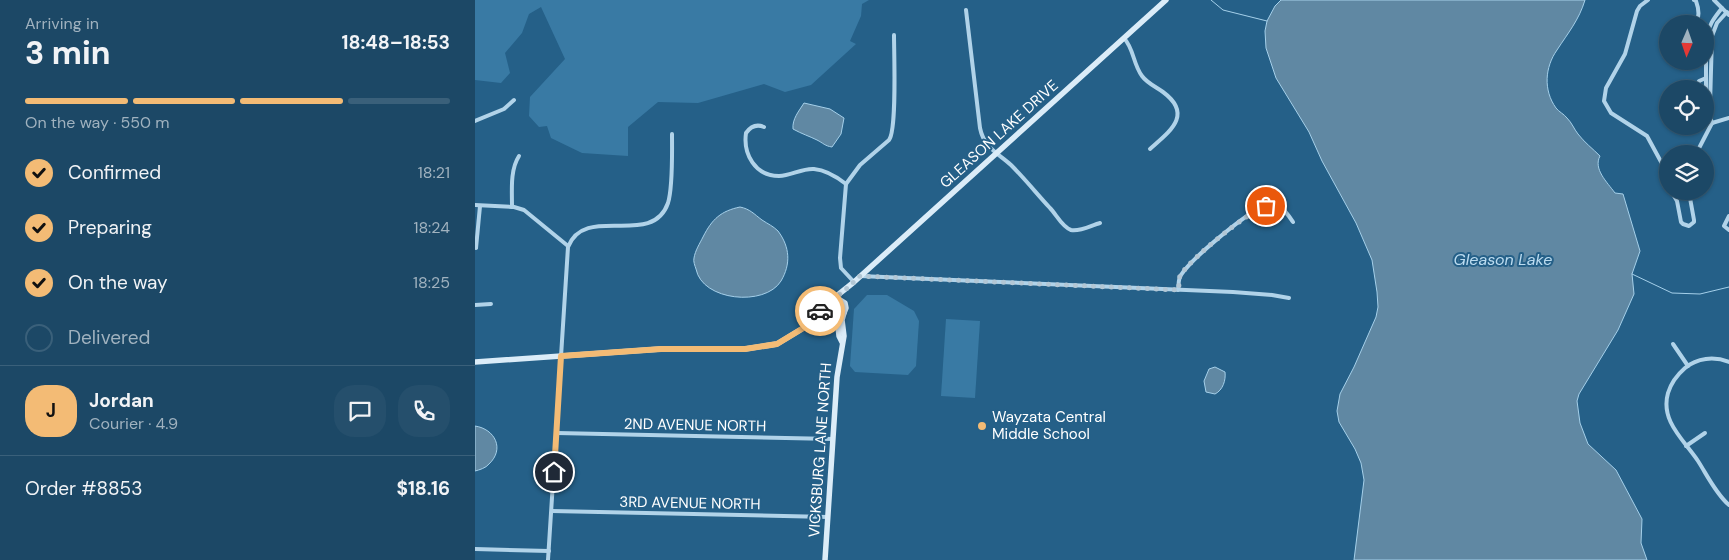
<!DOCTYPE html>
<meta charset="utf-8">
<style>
body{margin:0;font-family:"DM Sans",sans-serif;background:#254f6c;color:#f1f3f6;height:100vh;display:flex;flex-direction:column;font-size:19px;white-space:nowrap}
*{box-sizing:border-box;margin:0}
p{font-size:16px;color:#a0b2bf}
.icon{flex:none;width:28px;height:28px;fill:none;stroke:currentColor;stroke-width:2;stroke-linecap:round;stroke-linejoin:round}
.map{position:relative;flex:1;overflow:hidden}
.side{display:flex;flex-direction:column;background:#1c4866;width:475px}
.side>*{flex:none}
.needle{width:32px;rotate:182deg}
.tools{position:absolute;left:1184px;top:15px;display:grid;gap:10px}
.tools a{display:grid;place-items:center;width:55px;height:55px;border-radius:50%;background:#1c4866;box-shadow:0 1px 4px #0004,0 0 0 1px #3a607a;font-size:25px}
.pin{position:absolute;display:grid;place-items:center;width:42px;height:42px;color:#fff;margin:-21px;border:2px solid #fff;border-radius:50%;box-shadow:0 1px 5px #0007}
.courier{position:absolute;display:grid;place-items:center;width:50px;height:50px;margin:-25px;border:4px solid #f3bb75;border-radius:50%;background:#fff;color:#222;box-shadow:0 1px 6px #0007}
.summary em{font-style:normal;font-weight:700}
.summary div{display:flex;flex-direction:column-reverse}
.summary{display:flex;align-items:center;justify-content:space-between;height:85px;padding:0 25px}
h1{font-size:32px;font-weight:700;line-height:38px}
.bar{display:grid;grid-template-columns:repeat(4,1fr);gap:8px 5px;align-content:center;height:60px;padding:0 25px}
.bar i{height:6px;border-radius:4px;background:#3a607a}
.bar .selected{background:#f3bb75}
.bar p{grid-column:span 4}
.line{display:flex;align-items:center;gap:12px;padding:0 25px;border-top:1px solid #3a607a}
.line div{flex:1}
.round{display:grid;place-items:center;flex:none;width:52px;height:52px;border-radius:20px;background:#254f6c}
ol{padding:0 25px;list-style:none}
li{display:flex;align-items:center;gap:15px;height:55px}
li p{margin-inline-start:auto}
li .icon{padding:5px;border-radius:50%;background:#f3bb75;color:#111;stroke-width:4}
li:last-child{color:#a0b2bf}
li i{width:28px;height:28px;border:2px solid #3a607a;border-radius:50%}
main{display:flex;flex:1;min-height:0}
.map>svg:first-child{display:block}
.green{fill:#397aa4}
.water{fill:#6088a3;stroke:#a5d0ea}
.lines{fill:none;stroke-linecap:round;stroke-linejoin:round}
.stream{stroke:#a5d0ea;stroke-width:1}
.street{stroke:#b1d3e9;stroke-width:4}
.secondary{stroke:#dbecf8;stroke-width:5.5}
.done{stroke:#b3c7d5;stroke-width:5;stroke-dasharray:0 9}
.route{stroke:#f3bb75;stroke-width:6}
.poi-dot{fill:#f3bb75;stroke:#256088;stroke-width:2}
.labels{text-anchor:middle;stroke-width:4;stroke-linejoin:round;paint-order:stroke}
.street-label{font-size:15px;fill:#fff;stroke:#256088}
.poi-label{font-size:15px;fill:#fff;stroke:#256088;text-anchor:start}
.water-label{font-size:16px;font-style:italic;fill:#bcdcf0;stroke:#256088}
</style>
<main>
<section class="side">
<div class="summary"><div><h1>3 min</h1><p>Arriving in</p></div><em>18:48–18:53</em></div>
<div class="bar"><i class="selected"></i><i class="selected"></i><i class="selected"></i><i></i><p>On the way · 550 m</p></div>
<ol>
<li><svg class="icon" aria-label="check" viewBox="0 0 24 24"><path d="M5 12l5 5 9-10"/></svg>Confirmed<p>18:21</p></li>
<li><svg class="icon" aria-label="check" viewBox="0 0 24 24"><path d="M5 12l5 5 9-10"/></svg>Preparing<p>18:24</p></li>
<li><svg class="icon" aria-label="check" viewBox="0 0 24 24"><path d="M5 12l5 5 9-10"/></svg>On the way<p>18:25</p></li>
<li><i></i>Delivered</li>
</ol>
<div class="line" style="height:90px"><b class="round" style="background:#f3bb75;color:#111">J</b><div><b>Jordan</b><p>Courier · 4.9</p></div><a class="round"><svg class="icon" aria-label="chat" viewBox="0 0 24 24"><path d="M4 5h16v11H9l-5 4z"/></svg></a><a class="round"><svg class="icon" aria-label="phone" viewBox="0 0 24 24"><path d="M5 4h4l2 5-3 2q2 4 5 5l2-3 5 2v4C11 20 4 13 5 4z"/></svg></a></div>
<div class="line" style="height:65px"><div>Order #8853</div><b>$18.16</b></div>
</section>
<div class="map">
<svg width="1254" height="560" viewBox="0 0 1254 560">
<rect width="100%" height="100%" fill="#256088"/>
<g class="green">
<polygon points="0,0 394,0 387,4 386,16 375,41 381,44 336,85 310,92 289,84 223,103 183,102 153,127 153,156 107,153 76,138 72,126 64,127 54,116 55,97 90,59 66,7 54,14 47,33 30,53 35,73 26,83 0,80"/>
<polygon points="392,295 412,295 439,311 444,321 441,366 433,375 380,372 375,366 379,309"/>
<polygon points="471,319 505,321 500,398 466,396"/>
</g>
<g class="water">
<path d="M806 0H1110C1104 20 1093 33 1082 50 1070 67 1068 90 1081 108 1084 112 1089 114 1092 118 1097 123 1099 129 1103 134 1109 142 1118 149 1125 156 1118 169 1132 182 1140 193L1148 194 1165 251 1157 274 1159 294 1143 330 1104 394 1102 401 1105 423 1113 444 1141 470 1167 519 1166 543 1172 560H879L889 480 886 463 880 449 864 422 862 411 865 394 879 367 901 317 903 307 902 292 897 260 881 223 847 161 834 132 801 78 791 48 790 31 792 21 800 6Z"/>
<path d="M329 103 355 109 369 118 366 134 357 147C350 146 348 143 342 140 334 136 327 134 318 129 317 119 324 111 329 103Z"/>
<path d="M265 207C275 209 279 214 287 220 293 224 298 226 303 231 315 247 316 264 306 281 290 307 227 301 221 269 220 266 218 261 219 258 220 251 225 243 228 237 237 219 246 211 265 207Z"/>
<path d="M740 367 750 372C751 380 748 390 740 394L731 392 729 381 734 369Z"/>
<path d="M0 426C20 429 30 449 14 464 11 468 4 470 0 471Z"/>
</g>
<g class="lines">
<g class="stream">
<polyline points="736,0 748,10 792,21"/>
<polyline points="1157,274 1197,293 1225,294 1254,287"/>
</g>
<g class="street">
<polyline points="1173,0 1165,6 1162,11 1150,54 1131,88 1129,101 1136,113 1172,136 1191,171 1192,186"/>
<path d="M1219 0 1221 1C1224 9 1225 16 1221 24"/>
<polyline points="1239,0 1254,15"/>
<path d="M491 10 505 128C509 148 523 153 536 165 550 179 562 194 575 208 581 214 587 227 596 230 605 232 617 225 625 223"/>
<path d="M649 38C659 49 658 64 667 76 672 83 681 87 688 92 719 115 694 132 675 149"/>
<polyline points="1221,89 1224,81 1231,78"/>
<polyline points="1233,111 1235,105 1237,36 1242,23 1252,12"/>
<polyline points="0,121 29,109 39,100"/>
<path d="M1237 123 1231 105V39C1233 26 1239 18 1247 8"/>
<polyline points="1237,123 1254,118"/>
<path d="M289 127C282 124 276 126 271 133 268 154 280 176 304 176 316 176 327 168 339 169 351 170 362 177 371 184"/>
<polyline points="1221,154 1237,123"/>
<polyline points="1196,191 1202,201 1206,222 1208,224 1214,226 1219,222 1219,220 1215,198 1217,191"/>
<polyline points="1200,197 1215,195"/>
<polyline points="0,205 39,207 49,210 93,246"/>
<path d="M37 207C37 190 35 170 44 156"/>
<polyline points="1254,216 1249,226 1254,230"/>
<polyline points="1,248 5,206"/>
<polyline points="385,276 758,292 797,295 814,298"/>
<path d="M379 282 366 268 365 258 371 184 385 165 414 140C422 130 419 53 419 35"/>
<path d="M703 290C704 284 703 279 706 275 717 258 765 219 783 209 788 206 796 205 802 206 809 208 814 216 818 222"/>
<polyline points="0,305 16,304"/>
<polyline points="1198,344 1213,366"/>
<path d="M1254 362C1239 356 1222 358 1210 368 1202 375 1196 383 1193 393 1185 421 1209 440 1223 461 1232 475 1241 494 1254 505"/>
<polyline points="82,433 358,439"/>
<polyline points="1211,446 1230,433"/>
<polyline points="77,511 353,517"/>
<polyline points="0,549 74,551"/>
<path d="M73 560 93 247C110 203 177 249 193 203 198 187 197 152 197 134"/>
</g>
<g class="secondary">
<polygon points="356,298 362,298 370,303 371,308 369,313 362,315 353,310 351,303"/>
<polyline points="359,298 379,282 691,0"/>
<polyline points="362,317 364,336 367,342"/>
<polyline points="0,362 186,349 270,349 302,344 330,327 351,305"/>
<polyline points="350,560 362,377 369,336 367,320 369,313"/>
</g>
</g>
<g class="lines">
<path class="done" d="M345 311 351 305 352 301 367 293 385 276 704 290C704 284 703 279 706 274 719 256 770 214 791 206"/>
<polyline class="route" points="79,472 86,356 186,349 270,349 302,344 330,327 345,311"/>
</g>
<circle class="poi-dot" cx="507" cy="426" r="5"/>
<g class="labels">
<g class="street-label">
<text transform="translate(524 134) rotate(-42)" y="5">GLEASON LAKE DRIVE</text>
<text transform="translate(220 425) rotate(1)" y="5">2ND AVENUE NORTH</text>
<text transform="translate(345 450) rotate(-86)" y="5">VICKSBURG LANE NORTH</text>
<text transform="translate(215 503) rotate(1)" y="5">3RD AVENUE NORTH</text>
</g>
<g class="poi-label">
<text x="517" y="422">Wayzata Central<tspan x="517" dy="17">Middle School</tspan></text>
</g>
<g class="water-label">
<text x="1028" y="265">Gleason Lake</text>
</g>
</g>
</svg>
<div class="tools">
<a><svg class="needle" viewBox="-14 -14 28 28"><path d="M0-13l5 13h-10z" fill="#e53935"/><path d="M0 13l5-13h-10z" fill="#a0b2bf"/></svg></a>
<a><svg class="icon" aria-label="locate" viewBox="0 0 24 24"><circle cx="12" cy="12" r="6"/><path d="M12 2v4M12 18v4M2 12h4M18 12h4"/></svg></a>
<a><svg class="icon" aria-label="layers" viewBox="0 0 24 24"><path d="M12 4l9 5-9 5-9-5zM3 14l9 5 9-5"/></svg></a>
</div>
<div class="pin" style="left:791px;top:206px;background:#ea580c"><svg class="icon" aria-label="bag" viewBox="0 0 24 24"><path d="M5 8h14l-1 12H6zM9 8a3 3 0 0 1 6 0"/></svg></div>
<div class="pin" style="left:79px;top:472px;background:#1f2937"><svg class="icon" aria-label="home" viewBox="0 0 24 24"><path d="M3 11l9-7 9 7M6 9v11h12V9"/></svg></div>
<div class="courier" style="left:345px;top:311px"><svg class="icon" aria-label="car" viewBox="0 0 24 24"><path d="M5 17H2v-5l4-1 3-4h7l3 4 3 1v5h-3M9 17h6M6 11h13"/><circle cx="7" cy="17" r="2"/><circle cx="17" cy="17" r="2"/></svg></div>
</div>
</main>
